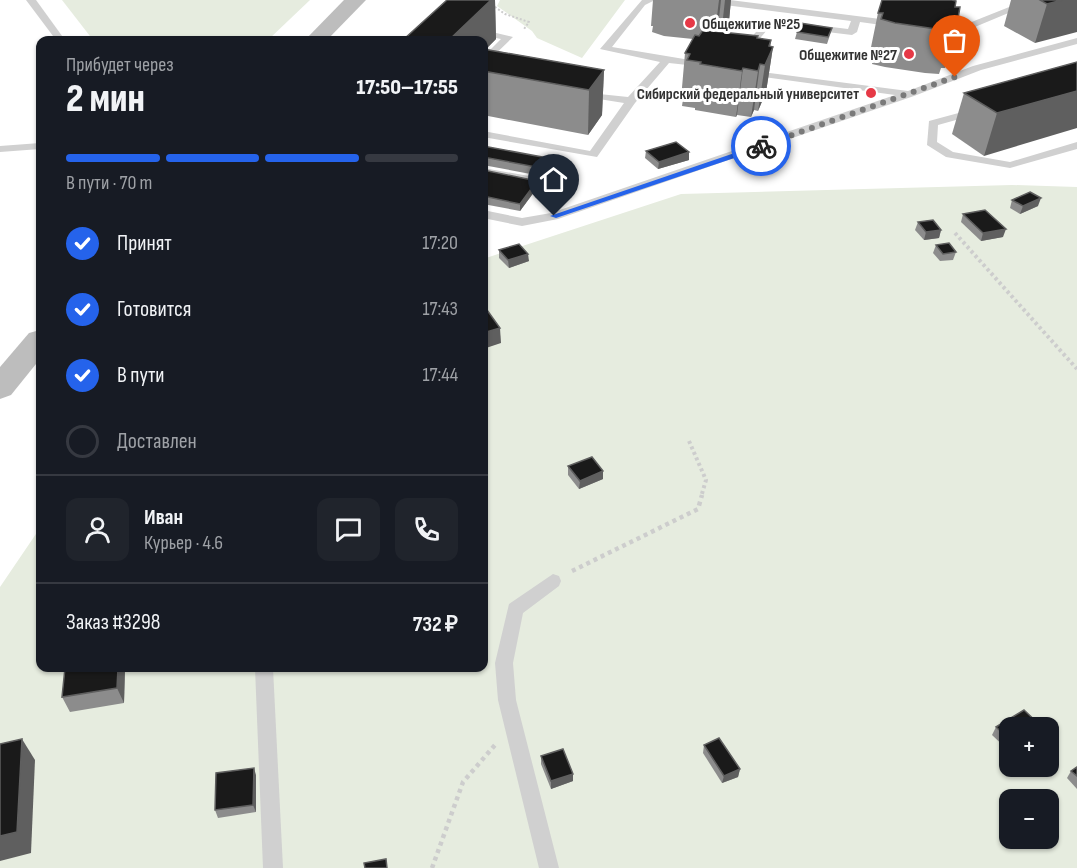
<!DOCTYPE html>
<html lang="ru">
<meta charset="utf-8">
<style>
body{margin:0;font-family:"Sofia Sans Condensed",sans-serif;background:#20242c;color:#f1f3f6;height:100vh;display:flex;flex-direction:column;font-size:22px;white-space:nowrap}
*{box-sizing:border-box;margin:0}
p{font-size:20px;color:#9ea1a6}
.icon{flex:none;width:33px;height:33px;fill:none;stroke:currentColor;stroke-width:2;stroke-linecap:round;stroke-linejoin:round}
.map{position:relative;flex:1;overflow:hidden}
.side{position:absolute;left:36px;top:36px;width:452px;height:636px;display:flex;flex-direction:column;background:#171b24;border-radius:12px;box-shadow:0 2px 4px #0004}
.side>*{flex:none}
.buttons{position:absolute;left:999px;top:717px;display:grid;gap:12px}
.buttons a{display:grid;place-items:center;width:60px;height:60px;border-radius:12px;background:#171b24;box-shadow:0 2px 4px #0004;font-size:30px}
.pin{position:absolute;display:grid;place-items:center;width:51px;height:51px;color:#fff;margin:-62px -26px;border-radius:50% 50% 50% 0;rotate:-45deg;box-shadow:0 0 6px #0007}
.pin .icon{rotate:45deg}
.courier{position:absolute;display:grid;place-items:center;width:60px;height:60px;margin:-30px;border:4px solid #2563eb;border-radius:50%;background:#fff;color:#222;box-shadow:0 2px 8px #0007}
.overview em{font-style:normal;font-weight:800}
.overview div{display:flex;flex-direction:column-reverse}
.overview{display:flex;align-items:center;justify-content:space-between;height:102px;padding:0 30px}
h1{font-size:39px;font-weight:800;line-height:45px}
.bar{display:grid;grid-template-columns:repeat(4,1fr);gap:9px 6px;align-content:center;height:72px;padding:0 30px}
.bar i{height:8px;border-radius:4px;background:#363941}
.bar .current{background:#2563eb}
.bar p{grid-column:span 4}
.line{display:flex;align-items:center;gap:15px;padding:0 30px;border-top:2px solid #363941}
.line div{flex:1}
.round{display:grid;place-items:center;flex:none;width:63px;height:63px;border-radius:12px;background:#20242c}
ol{padding:0 30px;list-style:none}
li{display:flex;align-items:center;gap:18px;height:66px}
li p{margin-inline-start:auto}
li .icon{padding:6px;border-radius:50%;background:#2563eb;color:#fff;stroke-width:4}
li:last-child{color:#9ea1a6}
li i{width:33px;height:33px;border:3px solid #363941;border-radius:50%}
.map>svg:first-child{display:block}
.green{fill:#e6ecdf;fill-rule:evenodd}
.lines{fill:none;stroke-linecap:round;stroke-linejoin:round}
.path-far2{stroke:#cdcdcd;stroke-width:2;stroke-dasharray:2 2;stroke-linecap:butt}
.path-far1{stroke:#cdcdcd;stroke-width:4;stroke-dasharray:3 3;stroke-linecap:butt}
.path{stroke:#cdcdcd;stroke-width:4.5;stroke-dasharray:4 4;stroke-linecap:butt}
.service{fill:#d0d0d0;fill-rule:evenodd}
.secondary{fill:#bdbdbd;fill-rule:evenodd}
.wall{fill:#8c8c8c}
.shaded-wall{fill:#5f5f5f}
.building{fill:#1a1a1a;stroke:#5f5f5f;stroke-width:1.5}
.route{fill:#2563eb}
.done{stroke:#7a7a7a;stroke-width:6;stroke-dasharray:0 10.8}
.poi-dot{fill:#e63946;stroke:#fff;stroke-width:2}
.labels{text-anchor:middle;stroke-width:6;stroke-linejoin:round;paint-order:stroke}
.far-poi-label{font-size:16px;font-weight:bold;fill:#333;stroke:#fff;text-anchor:end}
</style>
<div class="map">
<svg width="1077" height="868" viewBox="0 0 1077 868">
<rect width="100%" height="100%" fill="#fff"/>
<g class="green">
<polygon points="62,0 310,0 268,40 93,40"/>
<polygon points="500,0 625,0 582,58 537,38 532,31 497,6"/>
<path d="M1012 185 1077 187V868H0V587L40 528V668H483V255L486 258 681 194ZM1010 728H1048V766H1010ZM1010 800H1048V838H1010Z"/>
</g>
<g class="lines">
<polyline class="path-far2" points="485,0 505,14 529,22 524,29"/>
<g class="path-far1">
<polyline points="955,233 1077,369"/>
<polyline points="689,441 706,480 701,497"/>
</g>
<g class="path">
<polyline points="572,571 698,509 702,495"/>
<polyline points="432,868 463,782 495,745"/>
</g>
<g class="service">
<polygon points="26,0 36,0 65,40 56,40"/>
<polygon points="642,0 655,0 645,5 612,47 702,62 707,65 706,67 669,63 635,103 597,157 483,137 483,131 590,151 624,103 580,96 580,92 628,97 660,62 600,49"/>
<polygon points="704,0 730,0 896,21 901,24 896,27 860,22 857,32 852,35 777,26 767,30 747,54 744,55 739,52 761,26 776,20 848,29 851,21 709,3"/>
<polygon points="1027,0 1040,0 958,34 935,33 930,30 935,27 954,29"/>
<polygon points="475,28 513,37 483,66 483,57 501,39 472,33 470,31"/>
<polygon points="1077,38 1077,44 981,70 914,96 558,219 522,226 483,218 483,210 522,218 551,213 895,95 750,75 745,72 746,70 908,91 973,66"/>
<polygon points="977,108 981,109 981,113 938,125 937,142 953,152 1010,162 1077,142 1077,149 1010,168 946,157 927,145 929,121"/>
<polygon points="40,143 40,149 0,152 0,146"/>
<polygon points="483,168 546,179 552,182 546,185 483,174"/>
<polygon points="553,574 559,576 561,581 559,586 523,613 513,663 516,700 559,868 539,868 498,700 495,663 509,604"/>
<polygon points="255,668 273,668 283,868 263,868"/>
</g>
<g class="secondary">
<polygon points="344,0 366,0 327,40 305,40"/>
<polygon points="40,330 40,359 11,395 0,399 0,367 29,333"/>
</g>
</g>
<g class="wall">
<polygon points="447,0 495,0 496,39 486,49 604,70 602,115 588,135 483,115 483,40"/>
<polygon points="653,0 731,0 729,21 723,32 758,36 758,38 770,46 773,47 766,92 758,111 754,110 751,117 737,115 736,117 695,110 695,108 682,106 683,99 681,99 685,53 693,39 664,36 652,32 653,26 651,26"/>
<polygon points="1011,0 1077,0 1035,43 1004,26"/>
<polygon points="955,7 957,24 945,68 941,68 939,74 925,73 885,67 872,64 873,58 869,57 878,13"/>
<polygon points="832,28 830,35 827,44 795,39 797,32"/>
<polygon points="1077,62 984,156 952,134 964,93"/>
<polygon points="483,146 564,161 564,169 557,179 483,165"/>
<polygon points="646,151 689,160 658,169 645,158"/>
<polygon points="483,170 537,188 520,211 483,204"/>
<polygon points="1012,200 1038,206 1020,214 1010,208"/>
<polygon points="963,214 1003,237 981,241 961,222"/>
<polygon points="918,222 941,230 939,238 924,240 915,230"/>
<polygon points="936,245 956,252 953,260 940,261 933,253"/>
<polygon points="499,250 529,261 509,268 499,258"/>
<polygon points="568,466 603,471 603,479 579,489 568,475"/>
<polygon points="125,668 124,703 70,712 62,697"/>
<polygon points="996,727 1010,728 1010,752 992,735"/>
<polygon points="704,745 740,769 738,777 722,783 703,753"/>
<polygon points="541,756 573,781 551,789 541,764"/>
<polygon points="1077,767 1077,789 1067,778 1071,771"/>
<polygon points="256,775 256,812 218,818 215,810"/>
</g>
<g class="shaded-wall">
<polygon points="491,0 495,0 496,39 483,52 483,40 449,40"/>
<polygon points="719,0 721,0 717,36 714,41"/>
<polygon points="725,0 731,0 729,21 721,36"/>
<polygon points="1062,0 1077,0 1077,32 1035,43 1047,4"/>
<polygon points="771,40 769,57 773,47 766,92 758,111 765,65 769,46"/>
<polygon points="760,64 754,110 751,117 758,71"/>
<polygon points="743,68 737,115 736,117 742,71"/>
<polygon points="604,70 602,115 588,135 589,90"/>
<polygon points="1077,91 1077,128 984,156 997,113"/>
<polygon points="689,152 689,160 658,169 659,162"/>
<polygon points="564,161 564,169 557,179 557,171"/>
<polygon points="537,181 537,188 520,211 520,204"/>
<polygon points="1041,198 1038,206 1020,214 1023,206"/>
<polygon points="1006,229 1003,237 981,241 983,233"/>
<polygon points="941,230 939,238 924,240 926,232"/>
<polygon points="528,254 529,261 509,268 508,260"/>
<polygon points="500,328 501,343 483,349 483,333"/>
<polygon points="603,471 603,479 579,489 580,481"/>
<polygon points="118,668 125,668 124,703 117,688"/>
<polygon points="22,739 35,760 31,853 0,861 0,836"/>
<polygon points="254,768 256,775 256,812 253,805"/>
<polygon points="740,769 738,777 722,783 724,776"/>
<polygon points="573,774 573,781 551,789 551,781"/>
</g>
<g class="building">
<polygon points="447,0 491,0 449,40 403,40"/>
<polygon points="882,0 952,0 956,1 955,7 960,7 957,24 952,23 951,29 936,29 895,23 881,19 883,13 878,13"/>
<polygon points="1040,0 1062,0 1047,4"/>
<polygon points="800,23 832,28 828,37 797,32"/>
<polygon points="703,30 758,36 757,38 771,40 769,46 773,47 765,65 760,64 758,71 743,68 742,71 700,64 701,62 687,60 690,54 685,53 695,35 699,36"/>
<polygon points="483,49 604,70 589,90 483,71"/>
<polygon points="1077,62 1077,91 997,113 964,93"/>
<polygon points="676,142 689,152 659,162 646,151"/>
<polygon points="483,146 564,161 557,171 483,157"/>
<polygon points="483,170 537,181 520,204 483,196"/>
<polygon points="1030,192 1041,198 1023,206 1012,200"/>
<polygon points="985,210 1006,229 983,233 963,214"/>
<polygon points="933,220 941,230 926,232 918,222"/>
<polygon points="949,243 956,252 943,254 936,245"/>
<polygon points="519,244 528,254 508,260 499,250"/>
<polygon points="487,310 500,328 483,333 483,311"/>
<polygon points="592,457 603,471 580,481 568,466"/>
<polygon points="65,668 118,668 117,688 62,697"/>
<polygon points="1024,710 1043,728 1010,728 1010,740 996,727"/>
<polygon points="719,738 740,769 724,776 704,745"/>
<polygon points="22,739 17,832 0,836 0,744"/>
<polygon points="563,749 573,774 551,781 541,756"/>
<polygon points="1077,767 1077,776 1071,771"/>
<polygon points="254,768 253,805 215,810 216,773"/>
<polygon points="386,859 387,868 365,868 364,863"/>
</g>
<polygon class="route" points="761,144 764,148 556,218 550,216"/>
<g class="lines">
<polyline class="done" points="761,146 955,77"/>
</g>
<g class="poi-dot">
<circle cx="690" cy="23" r="6"/>
<circle cx="909" cy="54" r="6"/>
<circle cx="871" cy="93" r="6"/>
</g>
<g class="labels">
<g class="far-poi-label">
<text x="702" y="29" text-anchor="start">Общежитие №25</text>
<text x="897" y="60">Общежитие №27</text>
<text x="859" y="99">Сибирский федеральный университет</text>
</g>
</g>
</svg>
<div class="buttons">
<a>+</a>
<a>−</a>
</div>
<div class="pin" style="left:955px;top:77px;background:#ea580c"><svg class="icon" aria-label="bag" viewBox="0 0 24 24"><path d="M5 8h14l-1 12H6zM9 8a3 3 0 0 1 6 0"/></svg></div>
<div class="pin" style="left:554px;top:216px;background:#1f2937"><svg class="icon" aria-label="home" viewBox="0 0 24 24"><path d="M3 11l9-7 9 7M6 9v11h12V9"/></svg></div>
<div class="courier" style="left:761px;top:146px"><svg class="icon" aria-label="bike" viewBox="0 0 24 24"><circle cx="6" cy="16" r="4"/><circle cx="18" cy="16" r="4"/><path d="M6 16l4-8h5l3 8M10 8l3 8H6M13 5h3"/></svg></div>
<section class="side">
<div class="overview"><div><h1>2 мин</h1><p>Прибудет через</p></div><em>17:50–17:55</em></div>
<div class="bar"><i class="current"></i><i class="current"></i><i class="current"></i><i></i><p>В пути · 70 m</p></div>
<ol>
<li><svg class="icon" aria-label="check" viewBox="0 0 24 24"><path d="M5 12l5 5 9-10"/></svg>Принят<p>17:20</p></li>
<li><svg class="icon" aria-label="check" viewBox="0 0 24 24"><path d="M5 12l5 5 9-10"/></svg>Готовится<p>17:43</p></li>
<li><svg class="icon" aria-label="check" viewBox="0 0 24 24"><path d="M5 12l5 5 9-10"/></svg>В пути<p>17:44</p></li>
<li><i></i>Доставлен</li>
</ol>
<div class="line" style="height:108px"><a class="round"><svg class="icon" aria-label="person" viewBox="0 0 24 24"><circle cx="12" cy="8" r="4"/><path d="M4 21q1-7 8-7t8 7"/></svg></a><div><b>Иван</b><p>Курьер · 4.6</p></div><a class="round"><svg class="icon" aria-label="chat" viewBox="0 0 24 24"><path d="M4 5h16v11H9l-5 4z"/></svg></a><a class="round"><svg class="icon" aria-label="phone" viewBox="0 0 24 24"><path d="M5 4h4l2 5-3 2q2 4 5 5l2-3 5 2v4C11 20 4 13 5 4z"/></svg></a></div>
<div class="line" style="height:78px"><div>Заказ #3298</div><b>732 ₽</b></div>
</section>
</div>
